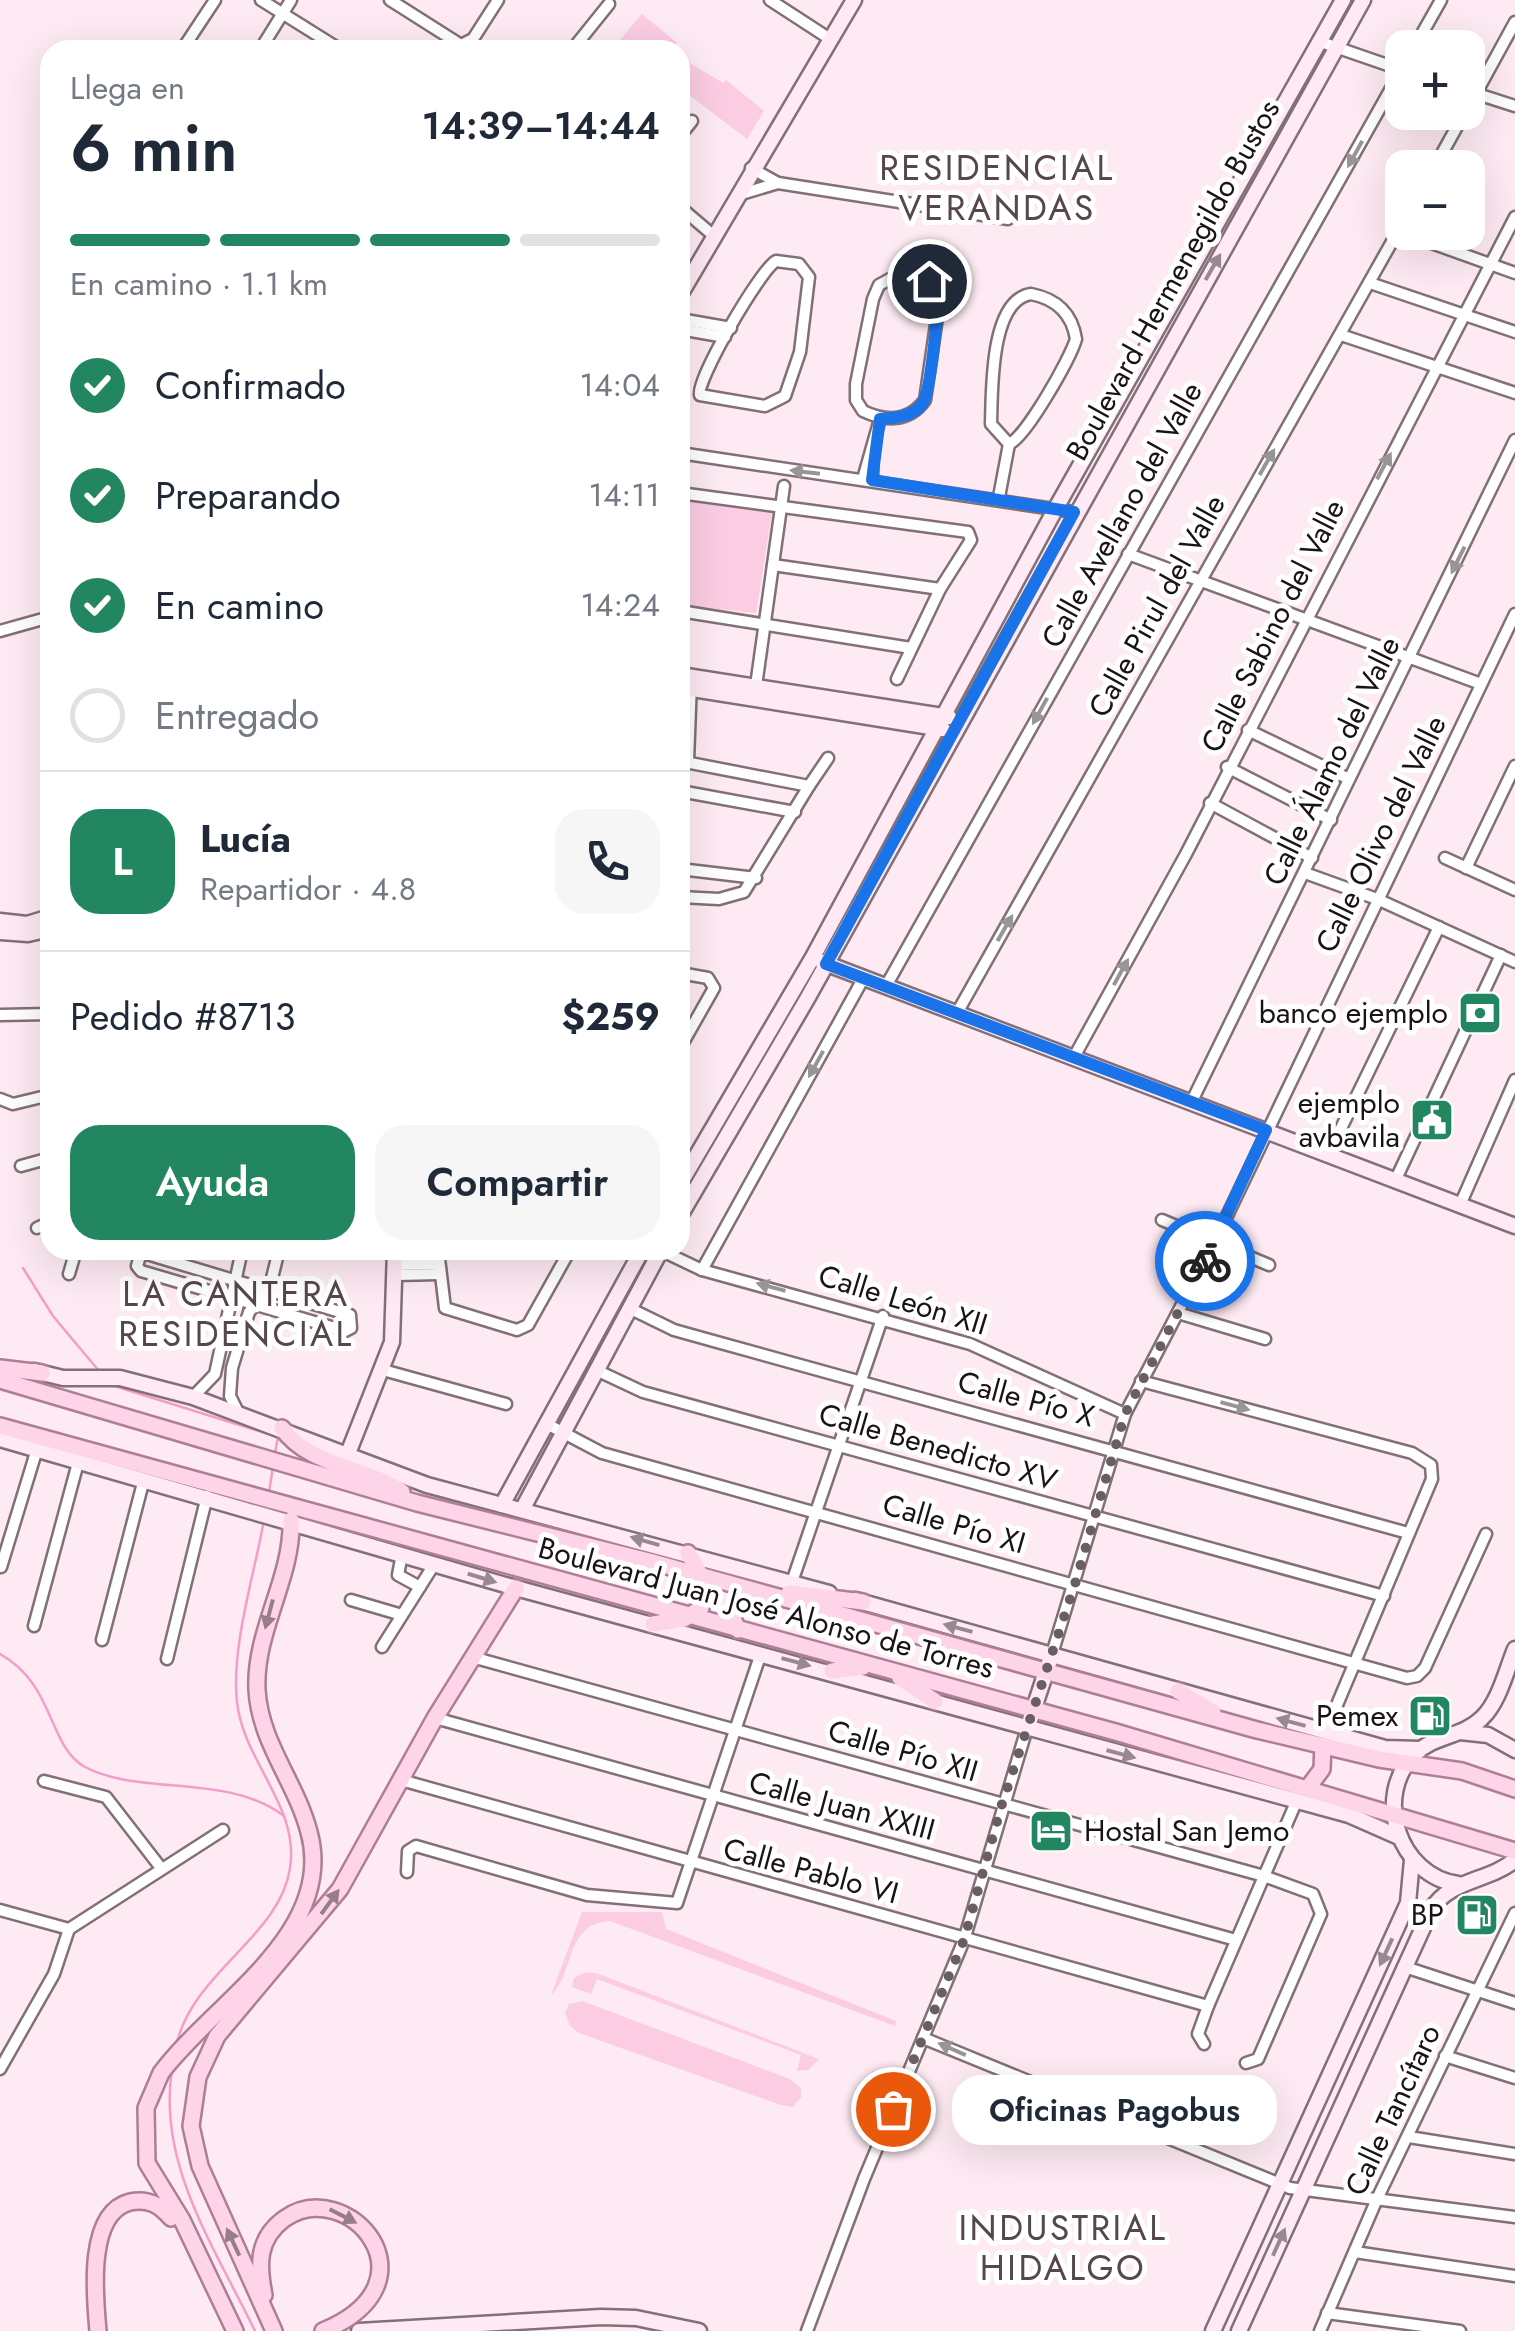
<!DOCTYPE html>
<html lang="es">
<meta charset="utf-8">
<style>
body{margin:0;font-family:Jost,sans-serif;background:#f6f6f7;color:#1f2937;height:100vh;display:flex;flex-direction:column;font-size:38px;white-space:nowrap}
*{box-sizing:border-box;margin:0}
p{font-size:32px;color:#747a83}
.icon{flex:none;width:55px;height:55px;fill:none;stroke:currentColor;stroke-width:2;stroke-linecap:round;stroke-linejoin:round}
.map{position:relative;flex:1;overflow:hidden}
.panel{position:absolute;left:40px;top:40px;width:650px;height:1220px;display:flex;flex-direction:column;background:#fff;border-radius:30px;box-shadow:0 10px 40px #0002}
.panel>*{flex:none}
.tools{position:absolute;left:1385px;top:30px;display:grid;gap:20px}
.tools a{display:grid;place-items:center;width:100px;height:100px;border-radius:20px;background:#fff;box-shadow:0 10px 40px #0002;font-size:50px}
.pin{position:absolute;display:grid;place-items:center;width:85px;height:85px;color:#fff;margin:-42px;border:5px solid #fff;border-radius:50%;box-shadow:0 2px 10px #0007}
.courier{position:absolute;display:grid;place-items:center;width:100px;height:100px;margin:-50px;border:8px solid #1a73e8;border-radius:50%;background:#fff;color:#222;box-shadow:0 2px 12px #0007}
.bubble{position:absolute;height:70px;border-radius:30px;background:#fff;box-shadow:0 10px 40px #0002;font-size:32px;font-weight:600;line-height:70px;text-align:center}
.headline em{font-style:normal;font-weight:600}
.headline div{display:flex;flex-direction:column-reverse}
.headline{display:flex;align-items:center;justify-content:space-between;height:170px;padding:0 30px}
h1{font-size:65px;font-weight:600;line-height:75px}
.bar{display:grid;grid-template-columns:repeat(4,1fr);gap:15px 10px;align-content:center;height:120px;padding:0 30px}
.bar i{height:12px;border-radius:8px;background:#e0e1e3}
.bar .selected{background:#228660}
.bar p{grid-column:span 4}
.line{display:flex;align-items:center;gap:25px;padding:0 30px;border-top:2px solid #e0e1e3}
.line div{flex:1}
.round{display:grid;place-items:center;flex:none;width:105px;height:105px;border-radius:30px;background:#f6f6f7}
ol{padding:0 30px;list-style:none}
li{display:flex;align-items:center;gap:30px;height:110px}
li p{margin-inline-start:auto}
li .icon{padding:10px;border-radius:50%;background:#228660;color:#fff;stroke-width:4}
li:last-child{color:#747a83}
li i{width:55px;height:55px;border:5px solid #e0e1e3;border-radius:50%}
.cta{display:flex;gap:20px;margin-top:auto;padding:20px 30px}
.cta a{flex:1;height:115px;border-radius:30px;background:#228660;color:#fff;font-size:40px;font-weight:600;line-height:115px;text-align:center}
.cta a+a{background:#f6f6f7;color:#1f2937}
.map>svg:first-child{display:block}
.green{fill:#fbcce2}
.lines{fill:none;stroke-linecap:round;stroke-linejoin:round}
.stream{stroke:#f59dc9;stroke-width:2.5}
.street-casing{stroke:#827078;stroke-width:15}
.secondary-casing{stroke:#827078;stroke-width:19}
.primary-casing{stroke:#ae7e95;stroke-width:20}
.street{stroke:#fff;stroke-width:10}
.secondary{stroke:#ffe9f4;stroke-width:14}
.primary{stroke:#fed4e8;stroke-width:15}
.oneway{fill:#989596}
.oneway2{fill:#988990}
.oneway3{fill:#977d8a}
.done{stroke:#6a5e63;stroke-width:10;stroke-dasharray:0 18}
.route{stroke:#1a73e8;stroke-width:12}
.labels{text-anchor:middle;stroke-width:10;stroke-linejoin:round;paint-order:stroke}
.street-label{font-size:30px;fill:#1a1316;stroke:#fff}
.poi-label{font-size:30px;fill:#1a1316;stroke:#fff;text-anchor:end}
.quarter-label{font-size:35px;letter-spacing:2.5px;fill:#56464d;stroke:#fff}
</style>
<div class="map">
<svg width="1515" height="2331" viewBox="0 0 1515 2331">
<rect width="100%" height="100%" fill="#feeaf3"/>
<g class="green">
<polygon points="642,14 677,43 673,50 631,50 619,41"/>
<polygon points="680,57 723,83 726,80 764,111 747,139 680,88"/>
<polygon points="680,500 772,512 756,613 680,605"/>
<path d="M582 1912H662L666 1929 896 2021 895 2026 610 1921C564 1923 575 1975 551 1995Z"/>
<polygon points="586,1972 599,1974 819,2059 808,2070 797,2071 801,2055 597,1979 591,1994 572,1987 574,1978"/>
<polygon points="582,2001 790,2079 801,2088 801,2097 793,2107 781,2105 579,2033 570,2026 565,2013 569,2004"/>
</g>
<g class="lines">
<g class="stream">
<polyline points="23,1268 53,1316 99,1371"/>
<polyline points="111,1385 278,1437 275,1453"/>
<polyline points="269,1493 273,1466"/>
<path d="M0 1654C55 1684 48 1747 85 1767 140 1796 228 1773 284 1816"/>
<path d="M176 2046C192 1972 280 1937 290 1868 300 1807 243 1761 237 1702 231 1647 254 1576 264 1520"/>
<path d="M172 2069C157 2164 215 2248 255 2331"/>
</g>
<defs>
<g id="street">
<polyline points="261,0 341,50"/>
<polyline points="390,0 461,45 473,39 498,0"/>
<polyline points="770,0 830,39"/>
<polyline points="1318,41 1402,70"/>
<polyline points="1414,48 1441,0"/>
<polyline points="182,50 215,0"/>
<polyline points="260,50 291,0"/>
<polyline points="572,50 609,4"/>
<polyline points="1468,91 1515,106"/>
<polyline points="1468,108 1515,22"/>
<polyline points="680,136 692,121"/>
<polyline points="751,168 778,183 1008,219"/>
<polyline points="1434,168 1465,112"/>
<polyline points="738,195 778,183"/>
<polyline points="680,207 714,236"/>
<polyline points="1398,231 1515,273"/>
<path d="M776 261 799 264 809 277 800 352 785 396 765 406 700 395C695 382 760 270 776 261Z"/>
<path d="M890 279 932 282 939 290V304L925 400C909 422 886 422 863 411L856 400V384L873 299 879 285Z"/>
<polyline points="1370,283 1515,332"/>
<path d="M1031 294C1057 299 1072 314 1076 339 1070 359 1026 437 1009 444L991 424C992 390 990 300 1031 294Z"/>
<polyline points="680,319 731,328"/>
<polyline points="680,329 725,337"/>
<polyline points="1341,335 1515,393"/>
<polyline points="680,453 1074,512"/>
<polyline points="863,479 880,419"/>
<polyline points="872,480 873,446"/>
<polyline points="680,493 968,532 971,540 940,589 897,679"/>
<polyline points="999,497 1009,444"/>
<polyline points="1128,554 1481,684"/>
<polyline points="773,565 940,589"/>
<polyline points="680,611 911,648"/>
<polyline points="0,631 50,617"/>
<polyline points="755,693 784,486"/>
<polyline points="680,717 682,681"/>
<polyline points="1248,730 1349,779"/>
<polyline points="680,761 809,786 744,892 719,899 680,897"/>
<polyline points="688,761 691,682"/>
<polyline points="1227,767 1331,820"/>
<polyline points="809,786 828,758"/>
<polyline points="680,791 795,812"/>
<polyline points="1210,803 1312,858"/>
<polyline points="1445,858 1515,890"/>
<polyline points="1466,868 1515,766"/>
<polyline points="680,869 756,878"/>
<polyline points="1305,873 1377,899 1515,962"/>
<polyline points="680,973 708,978 714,988 680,1048"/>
<polyline points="886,986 1402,69"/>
<polyline points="957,1013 1402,224"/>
<polyline points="0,1015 50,1014"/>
<polyline points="1074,1057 1186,854 1515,217"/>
<polyline points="0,1099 13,1104 50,1095"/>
<polyline points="1191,1103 1515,440"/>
<polyline points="1329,1153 1439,927"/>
<polyline points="21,1166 50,1158"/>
<polyline points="1396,1179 1501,955"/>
<polyline points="1460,1205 1515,1080"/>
<polyline points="1162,1220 1269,1265"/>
<polyline points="37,1228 50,1222"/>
<polyline points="438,1250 445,1308 517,1330 528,1325 570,1250"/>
<polyline points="660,1250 702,1270 970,1344 1125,1414"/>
<polygon points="147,1254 350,1315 351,1328 345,1331 141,1271 137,1266 140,1256"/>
<polyline points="395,1265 438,1264"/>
<polyline points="702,1270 863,979"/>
<polyline points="69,1274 76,1250"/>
<polyline points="395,1275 439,1274"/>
<polyline points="633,1310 674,1330 717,1342 1408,1533"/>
<polyline points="1178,1313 1265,1339"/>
<polyline points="383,1370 506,1404"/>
<polyline points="596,1370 643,1392 1384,1596"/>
<polyline points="1141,1381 1412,1453 1431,1465 1432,1479 1326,1731"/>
<polyline points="193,1397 215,1374 242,1250"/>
<polyline points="237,1410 230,1396 232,1368 249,1312 269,1290 279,1250"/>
<polyline points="545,1423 602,1453 1407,1678 1417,1676 1425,1668 1486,1534"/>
<polyline points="402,1554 398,1575 420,1587"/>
<polyline points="1,1567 37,1449"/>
<polyline points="792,1582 883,1316"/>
<polyline points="351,1600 402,1615"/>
<polyline points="34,1626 79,1459"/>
<polyline points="102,1640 144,1479"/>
<polyline points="382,1647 435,1563"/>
<polyline points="1052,1654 1125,1414 1214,1243 1515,614"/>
<polyline points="472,1657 1264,1876 1313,1894 1321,1914 1258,2059 1246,2063"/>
<polyline points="167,1659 207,1496"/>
<polyline points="435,1718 1236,1940"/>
<polyline points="401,1780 1208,2006"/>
<polyline points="44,1781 106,1797 161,1868"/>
<polyline points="407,1872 408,1851 416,1846 587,1895 677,1903 761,1653"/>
<polyline points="0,1910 69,1929"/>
<polyline points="69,1929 223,1830"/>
<polyline points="1405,1967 1515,2003"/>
<polyline points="923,2038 1290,2188 1515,2217"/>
<polyline points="1204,2044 1198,2034 1208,2006 1297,1800"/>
<polyline points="1445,2056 1515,2078"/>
<polyline points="0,2069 54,1974 69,1929"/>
<polyline points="1409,2137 1515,2154"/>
<polyline points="1355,2252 1515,2276"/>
<polyline points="1327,2313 1460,2331"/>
<polyline points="807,2331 864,2179 964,1940 1027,1728"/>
<polyline points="1320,2331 1377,2199 1515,1913"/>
</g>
<g id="secondary">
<polyline points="680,295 854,0"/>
<polyline points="680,675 949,717"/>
<polyline points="680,687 943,729"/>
<polyline points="0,921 27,924 50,917"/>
<polyline points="0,932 28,934 50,929"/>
<polyline points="822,962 1515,1226"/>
<polyline points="680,1184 813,957 1056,508 1343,0"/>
<polyline points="680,1216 807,999 1363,0"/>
<polyline points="34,1371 63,1378 120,1378 193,1397 427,1485 829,1593"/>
<polyline points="0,1439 516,1588 1349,1815 1399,1837"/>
<polyline points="347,1456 392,1342 395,1250"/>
<polyline points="502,1505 642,1250"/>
<polyline points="522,1510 661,1250"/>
<polyline points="855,1600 1385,1748 1420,1749"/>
<polyline points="1030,1720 1052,1654"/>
<polyline points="1460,1732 1488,1735 1515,1750"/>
<path d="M1458 1884C1399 1876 1372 1796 1415 1754 1434 1735 1463 1737 1482 1718 1499 1702 1506 1671 1515 1649"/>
<polyline points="359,2331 601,2317 636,2318 699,2331"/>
<polyline points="1213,2331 1408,1903 1412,1860"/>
<path d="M1239 2331 1431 1910C1450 1879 1488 1882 1515 1860"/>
</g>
<g id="primary">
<polyline points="0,1368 42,1373"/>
<polyline points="0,1380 417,1503 649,1561 1257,1730 1379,1759 1462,1771 1515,1789"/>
<polyline points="0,1426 1119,1733 1515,1851"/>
<path d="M282 1428C308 1466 366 1467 402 1492"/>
<polyline points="789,1593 863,1602"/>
<polyline points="653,1624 684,1619 701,1608 706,1584 688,1553"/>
<polyline points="738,1630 732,1616 736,1605 761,1593"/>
<polyline points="832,1671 863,1667"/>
<polyline points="900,1678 935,1701"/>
<polyline points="1178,1691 1213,1712"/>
<polyline points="1307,1789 1322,1769 1323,1745"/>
<path d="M264 2295C258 2265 257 2239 284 2219 347 2174 442 2282 323 2331"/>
<path d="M98 2331C95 2297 86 2213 130 2202 148 2198 160 2205 171 2218"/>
<path d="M235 2331 182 2220 147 2163 146 2108 161 2073C212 2004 337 1933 309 1832 296 1782 260 1743 257 1690 254 1631 293 1578 291 1520"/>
<polyline points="274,2331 200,2166 191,2126 198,2077 217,2036 340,1889 435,1718 516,1588"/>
</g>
</defs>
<use href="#street" class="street-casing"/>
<use href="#secondary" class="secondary-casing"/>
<use href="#primary" class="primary-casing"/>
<use href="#street" class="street"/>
<use href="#secondary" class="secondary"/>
<use href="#primary" class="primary"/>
</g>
<defs><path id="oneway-solid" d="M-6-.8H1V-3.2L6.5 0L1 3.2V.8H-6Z" transform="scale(2.5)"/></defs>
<g class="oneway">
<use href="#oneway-solid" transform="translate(1355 154) rotate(119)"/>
<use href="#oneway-solid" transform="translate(1267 462) rotate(-60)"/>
<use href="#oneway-solid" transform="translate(1384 466) rotate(-62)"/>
<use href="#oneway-solid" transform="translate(805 472) rotate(-173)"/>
<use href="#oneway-solid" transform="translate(1458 560) rotate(116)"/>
<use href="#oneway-solid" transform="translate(1040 711) rotate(119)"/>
<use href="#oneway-solid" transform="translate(1005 928) rotate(-60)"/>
<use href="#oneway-solid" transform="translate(1121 972) rotate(-61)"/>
<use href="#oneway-solid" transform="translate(816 1064) rotate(119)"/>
<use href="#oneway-solid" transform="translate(771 1287) rotate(-165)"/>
<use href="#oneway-solid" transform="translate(1235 1406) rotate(15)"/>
<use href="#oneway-solid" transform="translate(952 2049) rotate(-156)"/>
</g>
<g class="oneway2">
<use href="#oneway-solid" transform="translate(1213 267) rotate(-60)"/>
<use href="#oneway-solid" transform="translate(645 1541) rotate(-164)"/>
<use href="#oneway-solid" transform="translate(482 1578) rotate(17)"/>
<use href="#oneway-solid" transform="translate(958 1628) rotate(-165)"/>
<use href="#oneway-solid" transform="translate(796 1662) rotate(15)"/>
<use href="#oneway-solid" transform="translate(1291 1722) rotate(-165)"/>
<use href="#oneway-solid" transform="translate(1121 1754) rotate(15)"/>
<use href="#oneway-solid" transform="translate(1386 1952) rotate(115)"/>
<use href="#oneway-solid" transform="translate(1279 2242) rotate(-66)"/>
</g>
<g class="oneway3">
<use href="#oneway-solid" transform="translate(269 1614) rotate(105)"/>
<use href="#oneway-solid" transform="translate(330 1902) rotate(-54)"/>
<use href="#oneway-solid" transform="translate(343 2216) rotate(27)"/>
<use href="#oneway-solid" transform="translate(233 2242) rotate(-115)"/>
</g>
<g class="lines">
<polyline class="done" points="893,2109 964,1940 1002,1804 1075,1584 1125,1414 1205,1261"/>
<path class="route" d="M929 281 937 286C941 299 930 392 923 403 913 417 896 418 880 419L872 480 1074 512 826 964 1266 1130 1205 1261"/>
</g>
<defs>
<symbol id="bank-square" viewBox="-11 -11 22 22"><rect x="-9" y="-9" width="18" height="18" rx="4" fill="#228660" stroke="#fff"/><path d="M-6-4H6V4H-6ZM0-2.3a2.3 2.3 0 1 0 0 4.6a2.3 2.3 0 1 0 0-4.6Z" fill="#fff"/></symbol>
<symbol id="civic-square" viewBox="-11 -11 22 22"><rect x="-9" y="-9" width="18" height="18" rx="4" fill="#228660" stroke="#fff"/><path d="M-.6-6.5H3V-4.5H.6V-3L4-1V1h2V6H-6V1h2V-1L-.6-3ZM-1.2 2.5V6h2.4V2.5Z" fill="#fff"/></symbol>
<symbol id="fuel-square" viewBox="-11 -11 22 22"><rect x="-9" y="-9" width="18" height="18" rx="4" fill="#228660" stroke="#fff"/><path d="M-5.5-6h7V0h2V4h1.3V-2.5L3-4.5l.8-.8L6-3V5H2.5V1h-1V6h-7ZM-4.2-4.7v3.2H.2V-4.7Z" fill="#fff"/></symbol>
<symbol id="hotel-square" viewBox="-11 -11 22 22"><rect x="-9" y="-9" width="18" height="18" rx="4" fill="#228660" stroke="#fff"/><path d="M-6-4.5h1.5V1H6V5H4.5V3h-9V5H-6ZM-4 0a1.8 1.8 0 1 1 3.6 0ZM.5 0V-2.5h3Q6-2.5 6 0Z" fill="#fff"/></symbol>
</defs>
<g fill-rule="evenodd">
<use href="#bank-square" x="1455" y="988" width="50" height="50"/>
<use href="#civic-square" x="1407" y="1095" width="50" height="50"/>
<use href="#fuel-square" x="1405" y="1691" width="50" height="50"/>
<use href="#hotel-square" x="1026" y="1806" width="50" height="50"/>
<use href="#fuel-square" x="1452" y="1890" width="50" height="50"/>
</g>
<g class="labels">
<g class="street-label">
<text transform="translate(1173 280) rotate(-61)" y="10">Boulevard Hermenegildo Bustos</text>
<text transform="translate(1122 515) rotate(-61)" y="10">Calle Avellano del Valle</text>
<text transform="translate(1157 606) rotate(-61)" y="10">Calle Pirul del Valle</text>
<text transform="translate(1273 626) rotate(-63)" y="10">Calle Sabino del Valle</text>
<text transform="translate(1332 761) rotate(-64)" y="10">Calle Álamo del Valle</text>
<text transform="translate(1381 834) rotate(-64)" y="10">Calle Olivo del Valle</text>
<text transform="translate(903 1300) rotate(17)" y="10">Calle León XII</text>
<text transform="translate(1026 1399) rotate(15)" y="10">Calle Pío X</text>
<text transform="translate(938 1447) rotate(16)" y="10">Calle Benedicto XV</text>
<text transform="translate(954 1524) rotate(16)" y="10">Calle Pío XI</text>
<text transform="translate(766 1608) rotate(15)" y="10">Boulevard Juan José Alonso de Torres</text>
<text transform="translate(903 1751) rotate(16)" y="10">Calle Pío XII</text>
<text transform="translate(842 1806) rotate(15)" y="10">Calle Juan XXIII</text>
<text transform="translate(811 1871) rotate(15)" y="10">Calle Pablo VI</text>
<text transform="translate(1393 2110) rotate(-65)" y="10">Calle Tancítaro</text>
</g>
<g class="poi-label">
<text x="1448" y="1023">banco ejemplo</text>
<text x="1400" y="1113">ejemplo<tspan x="1400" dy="34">avbavila</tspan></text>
<text x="1398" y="1726">Pemex</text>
<text x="1084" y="1841" text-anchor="start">Hostal San Jemo</text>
<text x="1444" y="1925">BP</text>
</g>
<g class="quarter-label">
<text x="997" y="180">RESIDENCIAL<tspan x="997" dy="40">VERANDAS</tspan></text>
<text x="236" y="1306">LA CANTERA<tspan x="236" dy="40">RESIDENCIAL</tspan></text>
<text x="1063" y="2240">INDUSTRIAL<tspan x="1063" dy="40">HIDALGO</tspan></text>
</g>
</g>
</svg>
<div class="tools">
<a>+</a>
<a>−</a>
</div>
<div class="pin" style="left:893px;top:2109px;background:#ea580c"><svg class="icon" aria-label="bag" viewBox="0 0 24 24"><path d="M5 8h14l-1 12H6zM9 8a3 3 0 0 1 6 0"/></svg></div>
<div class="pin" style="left:929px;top:281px;background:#1f2937"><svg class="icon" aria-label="home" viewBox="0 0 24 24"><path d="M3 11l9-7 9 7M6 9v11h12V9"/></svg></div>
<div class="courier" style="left:1205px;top:1261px"><svg class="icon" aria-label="bike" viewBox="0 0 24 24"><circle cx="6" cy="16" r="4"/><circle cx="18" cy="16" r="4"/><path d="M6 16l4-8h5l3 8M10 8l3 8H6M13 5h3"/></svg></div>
<div class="bubble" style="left:952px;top:2075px;width:325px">Oficinas Pagobus</div>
<section class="panel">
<div class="headline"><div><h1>6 min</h1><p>Llega en</p></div><em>14:39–14:44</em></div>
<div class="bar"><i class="selected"></i><i class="selected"></i><i class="selected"></i><i></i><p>En camino · 1.1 km</p></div>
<ol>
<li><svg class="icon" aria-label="check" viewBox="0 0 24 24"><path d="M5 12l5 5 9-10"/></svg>Confirmado<p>14:04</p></li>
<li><svg class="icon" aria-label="check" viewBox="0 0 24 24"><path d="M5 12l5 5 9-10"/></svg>Preparando<p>14:11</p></li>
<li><svg class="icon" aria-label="check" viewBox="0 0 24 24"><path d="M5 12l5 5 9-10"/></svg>En camino<p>14:24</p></li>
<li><i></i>Entregado</li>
</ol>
<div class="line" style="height:180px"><b class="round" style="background:#228660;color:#fff">L</b><div><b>Lucía</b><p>Repartidor · 4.8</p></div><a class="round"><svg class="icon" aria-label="phone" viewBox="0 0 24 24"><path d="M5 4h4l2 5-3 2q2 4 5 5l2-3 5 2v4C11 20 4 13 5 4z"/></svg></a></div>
<div class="line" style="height:130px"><div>Pedido #8713</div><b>$259</b></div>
<div class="cta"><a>Ayuda</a><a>Compartir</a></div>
</section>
</div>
